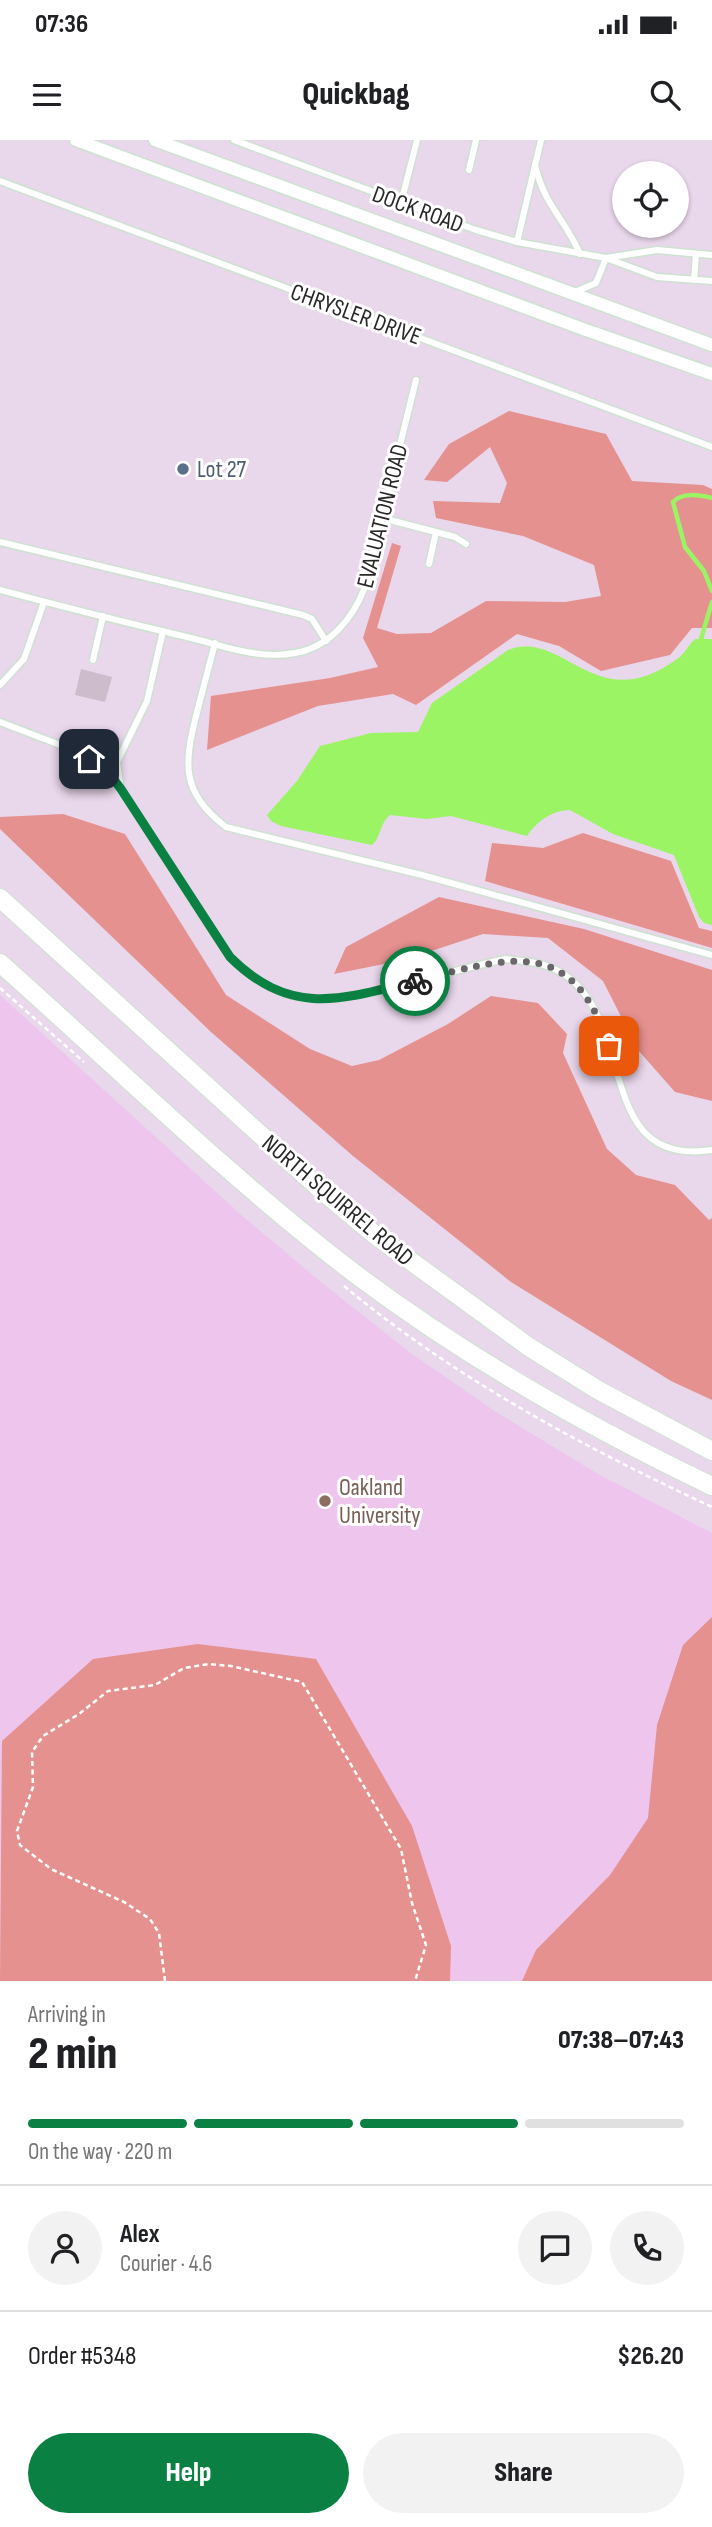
<!DOCTYPE html>
<meta charset="utf-8">
<style>
body{margin:0;font-family:"Sofia Sans Condensed",sans-serif;background:#f2f2f2;color:#202124;height:100vh;display:flex;flex-direction:column;font-size:26px;white-space:nowrap}
*{box-sizing:border-box;margin:0}
p{font-size:23px;color:#757577}
.icon{flex:none;width:38px;height:38px;fill:none;stroke:currentColor;stroke-width:2;stroke-linecap:round;stroke-linejoin:round}
.map{position:relative;height:1841px;overflow:hidden}
.side{display:flex;flex-direction:column;background:#fff;flex:1}
.side>*{flex:none}
.fabs{position:absolute;left:612px;top:21px;display:grid;gap:14px}
.fabs a{display:grid;place-items:center;width:77px;height:77px;border-radius:50%;background:#fff;box-shadow:0 2px 5px #0004;font-size:35px}
.pin{position:absolute;display:grid;place-items:center;width:60px;height:60px;color:#fff;margin:-30px;border-radius:14px;box-shadow:0 4px 10px #0006}
.courier{position:absolute;display:grid;place-items:center;width:70px;height:70px;margin:-35px;border:5px solid #0b8043;border-radius:50%;background:#fff;color:#222;box-shadow:0 2px 9px #0007}
.headline em{font-style:normal;font-weight:800}
.headline div{display:flex;flex-direction:column-reverse}
.headline{display:flex;align-items:center;justify-content:space-between;height:119px;padding:0 28px}
h1{font-size:46px;font-weight:800;line-height:52px}
.bar{display:grid;grid-template-columns:repeat(4,1fr);gap:10px 7px;align-content:center;height:84px;padding:0 28px}
.bar i{height:9px;border-radius:5px;background:#e0e0e0}
.bar .current{background:#0b8043}
.bar p{grid-column:span 4}
.line{display:flex;align-items:center;gap:18px;padding:0 28px;border-top:2px solid #e0e0e0}
.line div{flex:1}
.round{display:grid;place-items:center;flex:none;width:74px;height:74px;border-radius:37px;background:#f2f2f2}
.primary-button{display:flex;gap:14px;margin-top:auto;padding:14px 28px}
.primary-button a{flex:1;height:80px;border-radius:42px;background:#0b8043;color:#fff;font-size:28px;font-weight:800;line-height:80px;text-align:center}
.primary-button a+a{background:#f2f2f2;color:#202124}
.status{display:flex;justify-content:space-between;align-items:center;height:49px;padding:0 35px;background:#fff;direction:ltr}
.status svg{height:19px;fill:currentColor}
header{display:flex;justify-content:space-between;align-items:center;height:91px;padding:0 28px;background:#fff;font-size:32px;font-weight:800}
.map>svg:first-child{display:block}
.education{fill:#eec5ed}
.green{fill:#e59190}
.water{fill:#9bf463}
.lines{fill:none;stroke-linecap:round;stroke-linejoin:round}
.stream{stroke:#9bf463;stroke-width:4.5}
.building{fill:#ccbccc}
.service-casing{stroke:#cde2d0;stroke-width:9}
.minor-casing{stroke:#cde2d0;stroke-width:15}
.secondary-casing{stroke:#cde2d0;stroke-width:20}
.path{stroke:#fff;stroke-width:2.5;stroke-dasharray:5 3.5;stroke-linecap:butt}
.service{stroke:#fff;stroke-width:6}
.minor{stroke:#fff;stroke-width:12}
.secondary{stroke:#fff;stroke-width:18}
.done{stroke:#6b656c;stroke-width:7;stroke-dasharray:0 12.6}
.route{stroke:#0b8043;stroke-width:9}
.service-dot{fill:#5c6f8a;stroke:#fff;stroke-width:2.5}
.education-dot{fill:#8d6e63;stroke:#fff;stroke-width:2.5}
.labels{text-anchor:middle;stroke-width:6;stroke-linejoin:round;paint-order:stroke}
.street-label{font-size:24px;fill:#272727;stroke:#fff}
.service-label{font-size:24px;fill:#4e5e75;stroke:#fff;text-anchor:start}
.education-label{font-size:24px;fill:#785e54;stroke:#fff;text-anchor:start}
</style>
<div class="status"><b>07:36</b><svg viewBox="0 0 49 12"><path d="M0 12V9h3v3zM5 12V6h3v6zM10 12V3h3v9zM15 12V0h3v12zM26 1h20v11H26zM47 4h2v5h-2z"/></svg></div>
<header><svg class="icon" aria-label="menu" viewBox="0 0 24 24"><path d="M4 6h16M4 12h16M4 18h16"/></svg>Quickbag<svg class="icon" aria-label="search" viewBox="0 0 24 24"><circle cx="10" cy="10" r="6"/><path d="M15 15l6 6"/></svg></header>
<div class="map">
<svg width="712" height="1841" viewBox="0 0 712 1841">
<rect width="100%" height="100%" fill="#e9d7eb"/>
<polygon class="education" points="0,855 239,1073 322,1143 412,1214 496,1272 598,1334 712,1393 712,1841 0,1841"/>
<g class="green">
<polygon points="509,271 606,294 632,341 703,345 712,349 712,488 692,488 670,515 601,531 559,506 517,494 416,565 393,554 318,566 207,610 211,556 330,538 378,527 363,498 392,403 401,406 377,488 397,494 431,493 486,461 565,462 601,456 594,425 523,396 436,378 433,361 500,363 507,343 490,307 447,342 424,340 449,304"/>
<polygon points="63,674 125,694 226,855 310,909 352,926 379,920 448,884 491,856 538,863 567,894 563,913 607,1009 636,1035 675,1045 709,1080 712,1078 712,1260 671,1241 511,1142 353,1016 211,892 0,689 0,677"/>
<polygon points="583,693 671,721 699,788 712,791 712,808 485,741 492,703 543,708"/>
<polygon points="439,757 584,789 712,830 712,961 675,952 638,910 603,841 548,798 483,794 404,820 334,834 346,807"/>
<polygon points="712,1477 712,1841 522,1841 536,1810 610,1735 648,1678 657,1585 683,1505"/>
<polygon points="198,1504 316,1519 412,1686 451,1806 450,1841 0,1841 2,1601 93,1519"/>
</g>
<path class="water" d="M695 499H712V785L704 783 699 777 674 715 613 694 570 670C553 670 537 681 527 696L451 676 427 679 390 675C379 684 382 696 372 705L281 686 271 681 267 675 297 641 320 606 371 593 418 592 432 563 508 510C564 488 595 579 677 519 685 514 688 505 695 499Z"/>
<g class="lines">
<g class="stream">
<path d="M712 358C699 355 682 352 673 362L685 407 704 431 712 451"/>
<polyline points="701,499 712,462"/>
</g>
</g>
<polygon class="building" points="81,529 112,537 105,562 75,555"/>
<g class="lines">
<defs>
<g id="service">
<polyline points="234,0 476,90 517,102 606,118 596,143 575,152"/>
<path d="M535 25C544 65 565 79 580 114"/>
<polyline points="469,30 476,0"/>
<polyline points="0,41 712,307"/>
<polyline points="401,63 417,0"/>
<polyline points="517,102 541,0"/>
<polyline points="712,115 657,110 606,118 657,137 712,141"/>
<polyline points="694,140 696,114"/>
<polyline points="382,378 455,397 466,404"/>
<polyline points="0,402 303,475 312,479 326,501"/>
<polyline points="429,424 436,392"/>
<path d="M0 450C63 467 127 483 191 498 224 506 260 520 295 513 330 507 353 478 365 447L416 240"/>
<path d="M215 503C209 526 203 549 197 572 184 624 180 651 226 687L422 735 712 815"/>
<polyline points="93,520 103,476"/>
<polyline points="0,545 24,519 44,462"/>
<path d="M0 582 76 611 112 636 230 817C285 872 331 863 400 845 435 836 470 827 505 819 525 821 544 822 562 833 638 880 593 1028 712 1010"/>
<polyline points="120,644 117,622 147,561 163,491"/>
</g>
<g id="minor">
<polyline points="76,0 583,189 712,234"/>
<polyline points="155,0 712,205"/>
</g>
<g id="secondary">
<polyline points="0,758 319,1048 375,1095 529,1207 598,1250 712,1311"/>
<path d="M0 823C117 927 230 1038 354 1133 466 1217 586 1286 712 1346"/>
</g>
</defs>
<use href="#service" class="service-casing"/>
<use href="#minor" class="minor-casing"/>
<use href="#secondary" class="secondary-casing"/>
<g class="path">
<polyline points="0,848 84,922"/>
<path d="M344 1146C453 1237 583 1307 712 1367"/>
<polyline points="165,1841 159,1793 150,1779 124,1762 51,1729 20,1705 17,1691 33,1647 32,1612 43,1596 79,1574 108,1551 155,1545 184,1528 209,1524 231,1526 302,1542 401,1709 412,1763 426,1805 415,1841"/>
</g>
<use href="#service" class="service"/>
<use href="#minor" class="minor"/>
<use href="#secondary" class="secondary"/>
</g>
<g class="lines">
<path class="done" d="M415 841C508 818 572 793 609 906"/>
<path class="route" d="M89 619 111 636 121 649 230 817C290 877 341 860 415 841"/>
</g>
<circle class="service-dot" cx="183" cy="329" r="7"/>
<circle class="education-dot" cx="325" cy="1361" r="7"/>
<g class="labels">
<g class="street-label">
<text transform="translate(418 69) rotate(20)" y="8">DOCK ROAD</text>
<text transform="translate(356 174) rotate(20)" y="8">CHRYSLER DRIVE</text>
<text transform="translate(382 376) rotate(-76)" y="8">EVALUATION ROAD</text>
<text transform="translate(338 1060) rotate(40)" y="8">NORTH SQUIRREL ROAD</text>
</g>
<g class="service-label">
<text x="197" y="337">Lot 27</text>
</g>
<g class="education-label">
<text x="339" y="1355">Oakland<tspan x="339" dy="28">University</tspan></text>
</g>
</g>
</svg>
<div class="fabs">
<a><svg class="icon" aria-label="locate" viewBox="0 0 24 24"><circle cx="12" cy="12" r="6"/><path d="M12 2v4M12 18v4M2 12h4M18 12h4"/></svg></a>
</div>
<div class="pin" style="left:609px;top:906px;background:#ea580c"><svg class="icon" aria-label="bag" viewBox="0 0 24 24"><path d="M5 8h14l-1 12H6zM9 8a3 3 0 0 1 6 0"/></svg></div>
<div class="pin" style="left:89px;top:619px;background:#1f2937"><svg class="icon" aria-label="home" viewBox="0 0 24 24"><path d="M3 11l9-7 9 7M6 9v11h12V9"/></svg></div>
<div class="courier" style="left:415px;top:841px"><svg class="icon" aria-label="bike" viewBox="0 0 24 24"><circle cx="6" cy="16" r="4"/><circle cx="18" cy="16" r="4"/><path d="M6 16l4-8h5l3 8M10 8l3 8H6M13 5h3"/></svg></div>
</div>
<section class="side">
<div class="headline"><div><h1>2 min</h1><p>Arriving in</p></div><em>07:38–07:43</em></div>
<div class="bar"><i class="current"></i><i class="current"></i><i class="current"></i><i></i><p>On the way · 220 m</p></div>
<div class="line" style="height:126px"><a class="round"><svg class="icon" aria-label="person" viewBox="0 0 24 24"><circle cx="12" cy="8" r="4"/><path d="M4 21q1-7 8-7t8 7"/></svg></a><div><b>Alex</b><p>Courier · 4.6</p></div><a class="round"><svg class="icon" aria-label="chat" viewBox="0 0 24 24"><path d="M4 5h16v11H9l-5 4z"/></svg></a><a class="round"><svg class="icon" aria-label="phone" viewBox="0 0 24 24"><path d="M5 4h4l2 5-3 2q2 4 5 5l2-3 5 2v4C11 20 4 13 5 4z"/></svg></a></div>
<div class="line" style="height:91px"><div>Order #5348</div><b>$26.20</b></div>
<div class="primary-button"><a>Help</a><a>Share</a></div>
</section>
